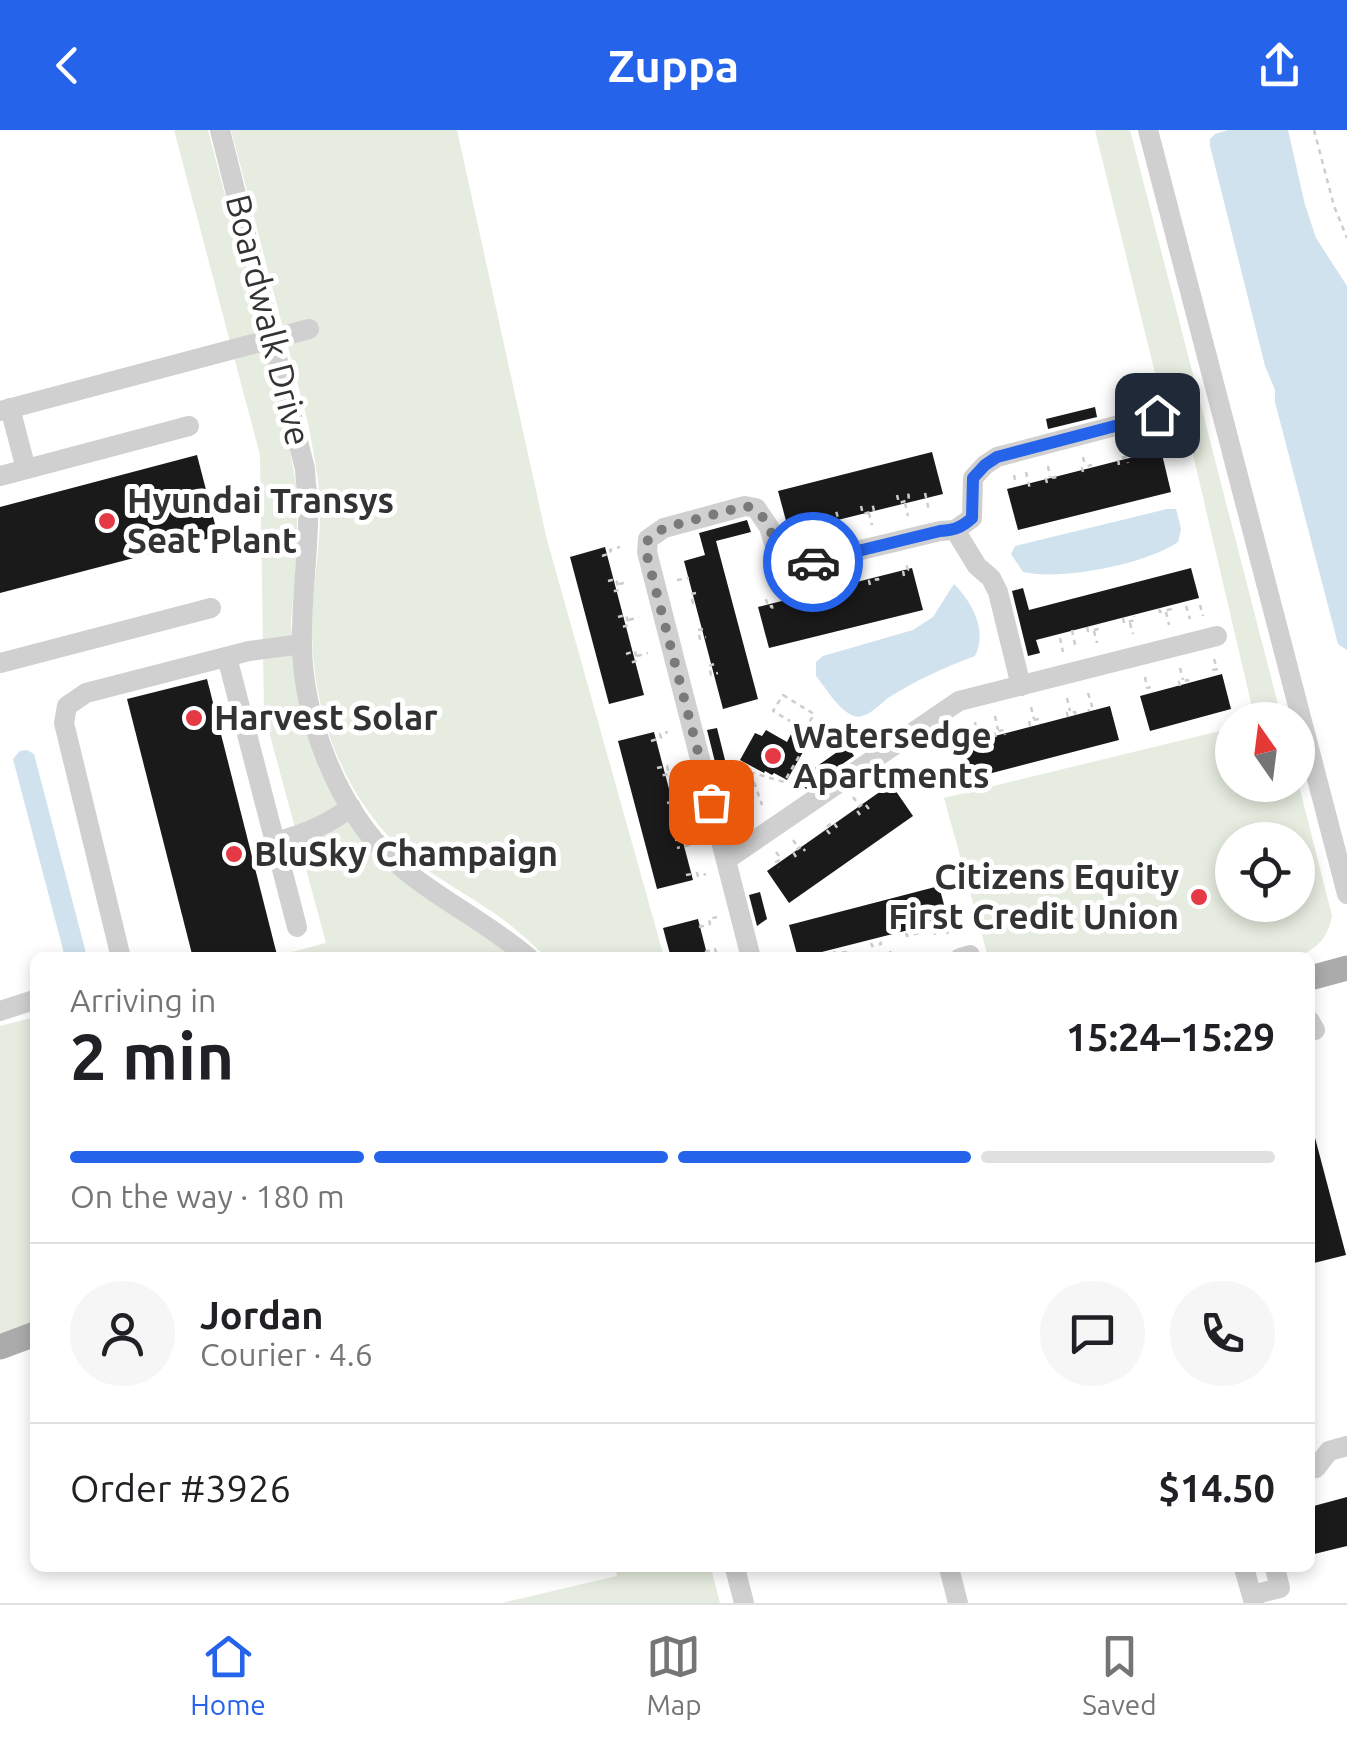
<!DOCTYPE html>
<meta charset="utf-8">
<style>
body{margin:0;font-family:Ubuntu,sans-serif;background:#f6f6f6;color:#202124;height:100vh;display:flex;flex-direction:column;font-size:38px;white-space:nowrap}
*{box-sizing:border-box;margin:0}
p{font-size:32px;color:#757577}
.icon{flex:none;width:55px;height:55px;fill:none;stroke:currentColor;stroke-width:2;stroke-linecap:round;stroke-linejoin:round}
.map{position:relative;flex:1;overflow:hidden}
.drawer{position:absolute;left:30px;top:822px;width:1285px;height:620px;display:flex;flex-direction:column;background:#fff;border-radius:15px;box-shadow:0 5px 15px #0003}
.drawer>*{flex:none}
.needle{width:65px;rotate:346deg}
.buttons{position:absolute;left:1215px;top:572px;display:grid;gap:20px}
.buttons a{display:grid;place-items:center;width:100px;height:100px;border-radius:50%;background:#fff;box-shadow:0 5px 15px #0003;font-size:50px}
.pin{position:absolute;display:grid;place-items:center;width:85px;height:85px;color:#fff;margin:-42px;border-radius:20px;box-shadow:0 5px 15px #0006}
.courier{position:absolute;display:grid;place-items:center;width:100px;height:100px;margin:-50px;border:8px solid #2563eb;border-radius:50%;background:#fff;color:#222;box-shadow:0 2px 12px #0007}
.headline em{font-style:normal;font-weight:700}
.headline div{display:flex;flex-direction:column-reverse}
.headline{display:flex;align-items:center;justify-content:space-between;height:170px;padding:0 40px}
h1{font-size:65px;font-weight:700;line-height:75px}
.bar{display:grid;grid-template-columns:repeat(4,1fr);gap:15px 10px;align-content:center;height:120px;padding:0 40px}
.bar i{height:12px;border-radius:8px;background:#e0e0e0}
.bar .on{background:#2563eb}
.bar p{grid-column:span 4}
.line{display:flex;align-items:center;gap:25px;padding:0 40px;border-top:2px solid #e0e0e0}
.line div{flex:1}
.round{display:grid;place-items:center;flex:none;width:105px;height:105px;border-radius:52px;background:#f6f6f6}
header{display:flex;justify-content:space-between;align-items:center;height:130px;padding:0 40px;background:#2563eb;color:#fff;font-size:45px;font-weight:700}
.tabs{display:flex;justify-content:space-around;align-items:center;height:140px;border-top:2px solid #e0e0e0;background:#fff;font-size:28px;color:#757577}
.tabs a{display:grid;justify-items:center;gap:5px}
.tabs .on{color:#2563eb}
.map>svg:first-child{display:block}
.green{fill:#e6ecdf;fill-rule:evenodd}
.water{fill:#cfe2ee}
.building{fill:#1a1a1a}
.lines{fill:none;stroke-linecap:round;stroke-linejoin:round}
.path{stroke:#cdcdcd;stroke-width:2.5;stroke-dasharray:5 5;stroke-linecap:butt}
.minor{stroke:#d0d0d0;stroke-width:20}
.major{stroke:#ababab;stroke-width:25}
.done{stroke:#7a7a7a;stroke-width:10;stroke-dasharray:0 18}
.route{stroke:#2563eb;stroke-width:12}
.poi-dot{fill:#e63946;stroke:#fff;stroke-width:4}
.labels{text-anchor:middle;stroke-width:10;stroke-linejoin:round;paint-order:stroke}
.street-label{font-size:35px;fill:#333;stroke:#fff}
.poi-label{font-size:35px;font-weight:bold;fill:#333;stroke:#fff;text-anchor:start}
</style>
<header><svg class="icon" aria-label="back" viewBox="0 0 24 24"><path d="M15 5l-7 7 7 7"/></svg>Zuppa<svg class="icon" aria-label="share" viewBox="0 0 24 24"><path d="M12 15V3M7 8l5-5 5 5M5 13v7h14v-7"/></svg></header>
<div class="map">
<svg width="1347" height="1473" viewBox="0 0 1347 1473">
<rect width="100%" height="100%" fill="#fff"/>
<g class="green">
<polygon points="174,0 208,0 286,298 297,360 297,424 291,492 295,554 302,591 340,677 516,827 272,827 326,813 264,583 260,325"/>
<path d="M231 0H457L546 406 664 827H546C530 812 513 796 494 783 458 758 419 740 389 707 337 650 312 575 312 497 312 457 321 416 320 376 319 348 313 320 308 293Z"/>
<polygon points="1095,0 1130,0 1282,590 1255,590 1174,243 1156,247"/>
<path d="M1232 598V655H1298V652L1332 786C1327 810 1318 817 1296 828L988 827 944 668ZM1298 710V775H1232V710Z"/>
<polygon points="35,887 35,1191 0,1204 0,896"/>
<polygon points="615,1438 711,1438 720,1473 502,1473 617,1446"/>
</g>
<g class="water">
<polygon points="1228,0 1288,0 1305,75 1316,108 1347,156 1347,520 1338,514 1275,272 1275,260 1265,236 1210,16 1210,9 1215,4"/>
<path d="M1167 379H1176L1181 399 1178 412C1146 434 1061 451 1023 442L1011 424 1015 416Z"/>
<path d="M954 454C972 472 988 501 975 526 945 537 916 550 888 568 880 574 866 590 854 586 839 581 826 558 816 546V532L823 526 913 500 933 487Z"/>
<polygon points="27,620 34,624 87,827 65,827 13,629 20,621"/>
</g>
<g class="building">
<polygon points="1095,277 1097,287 1048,299 1046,289"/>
<polygon points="1161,320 1171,362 1018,400 1007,359"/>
<polygon points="932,322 943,364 789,402 778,361"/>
<polygon points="197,325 218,406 0,463 0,377"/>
<polygon points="747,390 751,402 716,411 758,569 723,579 684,431 705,425 699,403"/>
<polygon points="605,417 644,565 609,574 570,427"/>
<polygon points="912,438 923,480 769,518 758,477"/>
<polygon points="1191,438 1199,468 1036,510 1040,523 1028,526 1012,461 1023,458 1029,480"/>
<polygon points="1222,544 1231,579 1150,601 1140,566"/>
<polygon points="207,549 277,825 268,828 193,828 127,569"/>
<polygon points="1110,576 1119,610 965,650 956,616"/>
<polygon points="717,598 729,646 719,648 707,600"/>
<polygon points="766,600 787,612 793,600 810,610 787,650 774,643 772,645 765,641 764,643 740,630 755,603 762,606"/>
<polygon points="654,602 693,750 657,759 618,611"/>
<polygon points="847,615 854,626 806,659 799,649"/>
<polygon points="891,654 913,686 789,773 767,741"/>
<polygon points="939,756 948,790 798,828 789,795"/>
<polygon points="760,762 767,789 757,796 749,765"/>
<polygon points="698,789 708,828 671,828 663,798"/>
<polygon points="1314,1004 1346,1125 1310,1134 1310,1005"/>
<polygon points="1347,1367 1347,1416 1310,1425 1310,1377"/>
</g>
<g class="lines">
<g class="path">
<polyline points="1314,0 1334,76 1347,108"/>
<polyline points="1152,309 1155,320"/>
<polyline points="1139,312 1144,327"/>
<polyline points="1119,317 1122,327"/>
<polyline points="1083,327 1085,335"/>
<polyline points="1119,335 1118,329 1126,327 1128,333"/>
<polyline points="1048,336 1050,347"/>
<polyline points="1026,342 1030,359"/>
<polyline points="1083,342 1082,338 1091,335 1092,340"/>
<polyline points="1014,345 1016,354"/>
<polyline points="1047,353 1046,349 1055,347 1056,351"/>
<polyline points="925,363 929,380"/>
<polyline points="897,365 899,373 909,370 908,361"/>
<polyline points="905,373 908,386"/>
<polyline points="861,376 863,384 874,381 872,372"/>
<polyline points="869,383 872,395"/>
<polyline points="825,384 827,391 838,388 836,381"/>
<polyline points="833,391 837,404"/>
<polyline points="810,392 815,409"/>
<polyline points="602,426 611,423 610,420 620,417"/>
<polyline points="904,446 903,441 908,440 906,433"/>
<polyline points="677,450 689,448"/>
<polyline points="608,451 616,449 619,460 611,462"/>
<polyline points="619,454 629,452"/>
<polyline points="870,455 869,451 878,449 879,453"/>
<polyline points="696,463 691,464 693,473 698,472"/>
<polyline points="834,464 833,460 842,457 843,462"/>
<polyline points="766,469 768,477 772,476 773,482"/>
<polyline points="799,475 799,471 806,469 808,472"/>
<polyline points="1200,475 1203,486"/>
<polyline points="1186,476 1190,489"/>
<polyline points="1159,479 1160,482 1171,479 1170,476"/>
<polyline points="1166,482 1169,495"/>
<polyline points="618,487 626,485 629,495 622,497"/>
<polyline points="1123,488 1124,493 1135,490 1134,486"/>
<polyline points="629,490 639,487"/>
<polyline points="1130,493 1133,504"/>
<polyline points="1087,497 1088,501 1099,499 1098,494"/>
<polyline points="703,499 698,500 700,509 706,507"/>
<polyline points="1072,500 1076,519"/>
<polyline points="1094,501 1097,513"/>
<polyline points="1060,508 1063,522"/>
<polyline points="626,524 635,521 637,531 629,533"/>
<polyline points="637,526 648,523"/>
<polyline points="1214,529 1217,539 1213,540 1215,544"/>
<polyline points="714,534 709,536 711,545 718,543"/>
<polyline points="1180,538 1183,550"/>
<polyline points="1145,547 1147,558 1151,557 1152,562"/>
<polyline points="1180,556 1179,552 1188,550 1189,554"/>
<polyline points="1088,563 1092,576 1088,577 1089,581"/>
<polygon points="783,565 814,584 805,600 773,581"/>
<polyline points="1067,568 1070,581"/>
<polyline points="1031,577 1034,589"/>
<polyline points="995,586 998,600"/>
<polyline points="1068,587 1067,583 1075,582 1076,586"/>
<polyline points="975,592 979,611"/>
<polyline points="962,595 965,609"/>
<polyline points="1030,596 1029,591 1039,589 1040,594"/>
<polyline points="996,607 994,602 1004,600 1005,605"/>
<polyline points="651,611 661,608 660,604 668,602"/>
<polyline points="657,638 667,636 669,644 659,646"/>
<polyline points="752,646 753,643 784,652 815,599 808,596"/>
<polyline points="882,647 885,652 882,655 887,662"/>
<polyline points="729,651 752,646 762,675"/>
<polyline points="853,667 859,675"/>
<polyline points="667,673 677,671 679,679 670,681"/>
<polyline points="860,685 856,679 864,673 869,679"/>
<polyline points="830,704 825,698 833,692 838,699"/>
<polyline points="675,710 687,707 689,715 677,718"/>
<polyline points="793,710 798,717"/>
<polyline points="776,722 781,729 776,732 779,737"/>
<polyline points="796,727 793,722 802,716 805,721"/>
<polyline points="686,745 697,743 698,746 706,744"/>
<polyline points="699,797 710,794 709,789 717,787"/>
<polyline points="947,799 948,805"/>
<polyline points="934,800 936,809"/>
<polyline points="906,803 907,806 918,803 917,800"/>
<polyline points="871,813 872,816 881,814 880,810"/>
<polyline points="834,821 835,824 846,822 845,818"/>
<polyline points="890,821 892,828"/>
<polyline points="705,822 715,819 718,828"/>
<polyline points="819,822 820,828"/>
</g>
<g class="minor">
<path d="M220 0 305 339C306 357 309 375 308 393 307 434 301 474 302 515 303 589 338 679 392 729 433 767 486 791 529 828"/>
<polyline points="1148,0 1347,764"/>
<polyline points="10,278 26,339"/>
<polyline points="0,281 309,199"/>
<polyline points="0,346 189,296"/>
<polyline points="955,400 977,436 991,448 998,462 1021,556"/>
<polyline points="227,527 297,797"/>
<polyline points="0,533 211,478"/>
<path d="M275 712C303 705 328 695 351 677"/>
<polyline points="726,730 959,571 1217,506"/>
<polyline points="121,828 64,593 67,576 86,563 249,521 302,514"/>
<polyline points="751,828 647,422 648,409 664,398 745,376 756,378 769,397 782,439 940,401 955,400 972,388 973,348 985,335 997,327 1157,285"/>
<polyline points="960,828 970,825"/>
<polyline points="0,881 34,870"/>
<polyline points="1310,891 1315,900"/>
<polyline points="1316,1338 1329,1321 1347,1316"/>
<polyline points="735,1438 744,1473"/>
<polyline points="949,1438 958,1473"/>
<polyline points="1244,1438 1254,1473"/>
<polyline points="1252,1465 1280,1458 1275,1438"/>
</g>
<g class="major">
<polyline points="1310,848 1347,838"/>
<polyline points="0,1217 35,1204"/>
</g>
</g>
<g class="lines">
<path class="done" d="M711 672 646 422 648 409 664 398 745 376C771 381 775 417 782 439L813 432"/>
<path class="route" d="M813 432 940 401C954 400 961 398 972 388L973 348 985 335 997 327 1157 285"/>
</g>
<g class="poi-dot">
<circle cx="107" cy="391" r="10"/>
<circle cx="194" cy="588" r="10"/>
<circle cx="773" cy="626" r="10"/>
<circle cx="234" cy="724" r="10"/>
<circle cx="1199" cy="767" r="10"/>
</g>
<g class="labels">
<g class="street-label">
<text transform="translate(268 190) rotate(76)" y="12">Boardwalk Drive</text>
</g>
<g class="poi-label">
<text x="127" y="383">Hyundai Transys<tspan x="127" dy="40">Seat Plant</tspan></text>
<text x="214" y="600">Harvest Solar</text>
<text x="793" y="618">Watersedge<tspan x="793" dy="40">Apartments</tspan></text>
<text x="254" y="736">BluSky Champaign</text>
<text x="1179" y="759" text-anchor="end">Citizens Equity<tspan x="1179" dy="40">First Credit Union</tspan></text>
</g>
</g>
</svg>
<div class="buttons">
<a><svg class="needle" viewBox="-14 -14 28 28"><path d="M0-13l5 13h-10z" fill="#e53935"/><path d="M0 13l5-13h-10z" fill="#757577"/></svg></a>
<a><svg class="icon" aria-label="locate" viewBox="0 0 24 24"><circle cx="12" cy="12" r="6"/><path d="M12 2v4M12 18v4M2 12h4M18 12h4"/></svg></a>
</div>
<div class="pin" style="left:711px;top:672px;background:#ea580c"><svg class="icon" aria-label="bag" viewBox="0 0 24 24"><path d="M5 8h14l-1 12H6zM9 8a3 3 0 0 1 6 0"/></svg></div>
<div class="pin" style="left:1157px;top:285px;background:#1f2937"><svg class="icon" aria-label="home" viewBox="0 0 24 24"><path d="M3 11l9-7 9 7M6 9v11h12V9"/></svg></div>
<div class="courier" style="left:813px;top:432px"><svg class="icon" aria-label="car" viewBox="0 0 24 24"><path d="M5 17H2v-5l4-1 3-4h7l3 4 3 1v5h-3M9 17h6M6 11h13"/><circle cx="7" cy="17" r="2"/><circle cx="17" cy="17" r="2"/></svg></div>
<section class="drawer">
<div class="headline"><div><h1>2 min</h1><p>Arriving in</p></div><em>15:24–15:29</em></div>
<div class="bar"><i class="on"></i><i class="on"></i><i class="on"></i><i></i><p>On the way · 180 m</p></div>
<div class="line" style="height:180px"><a class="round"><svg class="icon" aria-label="person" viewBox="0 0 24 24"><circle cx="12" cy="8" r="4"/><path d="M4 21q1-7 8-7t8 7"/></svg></a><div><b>Jordan</b><p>Courier · 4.6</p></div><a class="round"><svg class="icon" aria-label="chat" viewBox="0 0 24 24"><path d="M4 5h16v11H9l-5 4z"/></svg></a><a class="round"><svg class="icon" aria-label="phone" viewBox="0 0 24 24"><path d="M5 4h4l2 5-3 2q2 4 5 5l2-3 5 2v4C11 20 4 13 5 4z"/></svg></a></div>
<div class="line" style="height:130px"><div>Order #3926</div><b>$14.50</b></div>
</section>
</div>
<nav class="tabs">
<a class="on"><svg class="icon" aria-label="home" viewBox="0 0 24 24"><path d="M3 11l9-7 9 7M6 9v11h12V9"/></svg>Home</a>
<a><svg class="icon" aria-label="map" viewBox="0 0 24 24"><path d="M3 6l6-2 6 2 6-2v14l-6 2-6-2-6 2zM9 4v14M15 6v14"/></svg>Map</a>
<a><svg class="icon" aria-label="saved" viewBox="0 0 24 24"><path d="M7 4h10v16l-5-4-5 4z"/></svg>Saved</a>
</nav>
